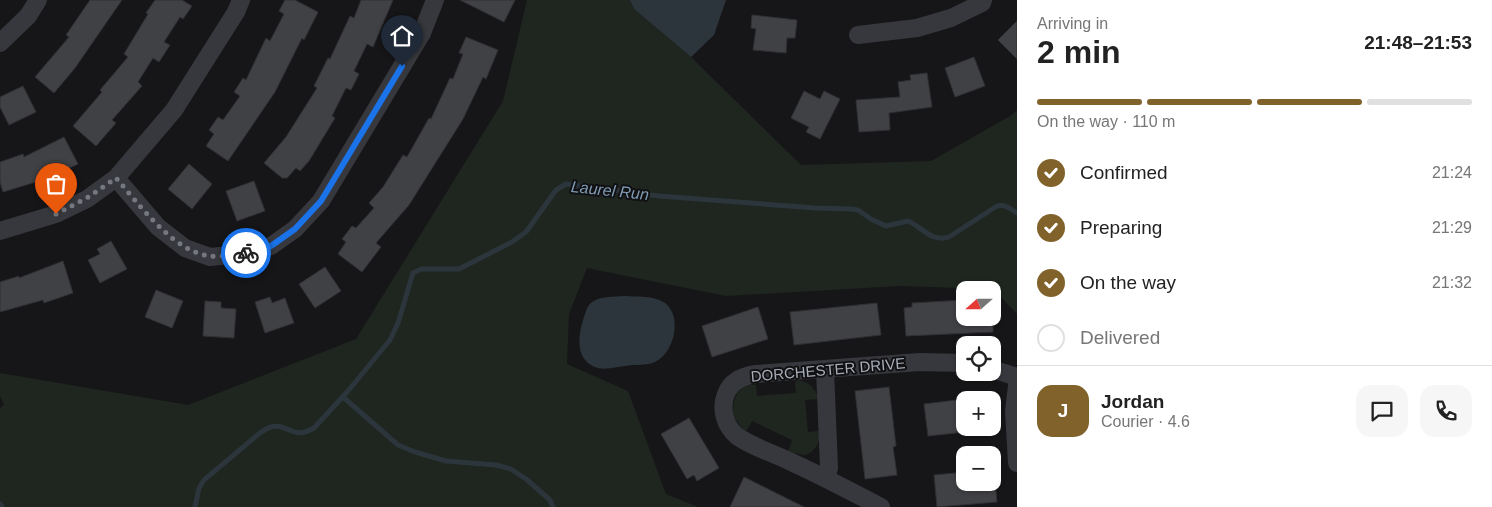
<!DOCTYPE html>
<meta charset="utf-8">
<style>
body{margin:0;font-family:Arial,sans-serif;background:#f6f6f6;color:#222;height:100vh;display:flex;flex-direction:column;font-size:19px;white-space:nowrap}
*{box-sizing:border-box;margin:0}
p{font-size:16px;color:#767676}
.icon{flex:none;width:28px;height:28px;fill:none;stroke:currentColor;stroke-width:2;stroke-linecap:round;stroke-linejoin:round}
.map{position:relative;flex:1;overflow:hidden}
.sheet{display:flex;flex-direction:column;background:#fff;width:475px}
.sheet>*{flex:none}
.needle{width:32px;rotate:249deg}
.tools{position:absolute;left:956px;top:281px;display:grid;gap:10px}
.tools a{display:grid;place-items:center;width:45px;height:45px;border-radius:10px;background:#fff;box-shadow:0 1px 4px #0004;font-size:25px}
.pin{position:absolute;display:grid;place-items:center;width:42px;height:42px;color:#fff;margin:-51px -21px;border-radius:50% 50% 50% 0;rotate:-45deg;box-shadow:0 0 5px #0007}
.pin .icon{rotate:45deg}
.courier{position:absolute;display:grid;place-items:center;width:50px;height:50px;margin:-25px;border:4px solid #1a73e8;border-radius:50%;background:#fff;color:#222;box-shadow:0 1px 6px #0007}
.summary em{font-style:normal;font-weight:700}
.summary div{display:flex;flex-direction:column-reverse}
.summary{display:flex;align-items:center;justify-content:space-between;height:85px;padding:0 20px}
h1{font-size:32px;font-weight:700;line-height:38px}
.bar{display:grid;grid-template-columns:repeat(4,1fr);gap:8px 5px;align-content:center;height:60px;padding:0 20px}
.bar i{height:6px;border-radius:4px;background:#e0e0e0}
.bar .selected{background:#80622a}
.bar p{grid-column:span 4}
.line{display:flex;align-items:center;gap:12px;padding:0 20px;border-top:1px solid #e0e0e0}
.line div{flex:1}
.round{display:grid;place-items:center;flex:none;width:52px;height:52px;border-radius:15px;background:#f6f6f6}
ol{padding:0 20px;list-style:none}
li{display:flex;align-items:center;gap:15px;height:55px}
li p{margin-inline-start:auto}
li .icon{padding:5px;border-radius:50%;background:#80622a;color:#fff;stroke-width:4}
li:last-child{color:#767676}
li i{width:28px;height:28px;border:2px solid #e0e0e0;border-radius:50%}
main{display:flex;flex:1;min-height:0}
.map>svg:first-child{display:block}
.green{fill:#1e261f}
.water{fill:#2c353c}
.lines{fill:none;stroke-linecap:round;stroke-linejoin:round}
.stream{stroke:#2c353c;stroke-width:5}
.building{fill:#404145;stroke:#303034}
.minor{stroke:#37383d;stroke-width:18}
.done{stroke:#757880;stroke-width:5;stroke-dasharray:0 9}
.route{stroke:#1a73e8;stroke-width:6}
.labels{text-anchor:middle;stroke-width:4;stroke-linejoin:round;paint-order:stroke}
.street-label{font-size:15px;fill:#a8adb8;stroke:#111113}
.water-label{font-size:16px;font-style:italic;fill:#7f9bb3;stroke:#111113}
</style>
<main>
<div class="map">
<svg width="1017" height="507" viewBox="0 0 1017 507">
<rect width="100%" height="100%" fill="#161618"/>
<g class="green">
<polygon points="527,0 630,0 634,9 691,57 801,165 931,161 1010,116 1017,110 1017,314 993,289 899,286 726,296 587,268 569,314 567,364 628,391 666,494 698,507 0,507 0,408 4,405 0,396 0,373 188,405 356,339 503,101"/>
<path d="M797 380C808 381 816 388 818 399L805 400 808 432 819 431C821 442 816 451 805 455L788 452 792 440 752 421 747 430 745 431 733 416C732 401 737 383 756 385L757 396 796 393 795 383Z"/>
</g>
<g class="water">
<polygon points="630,0 726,0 714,35 691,57 634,9"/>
<path d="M624 296C638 297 653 295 665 303 683 317 674 353 655 362 646 366 635 364 625 366 616 367 607 370 598 368 574 361 578 335 584 317 586 312 587 306 591 303 598 296 615 297 624 296Z"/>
</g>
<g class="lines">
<g class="stream">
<polyline points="343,397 398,445 415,452 446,461 496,465 511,469 526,479 550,500 553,507"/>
<polyline points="0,504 2,507"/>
<path d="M195 507 199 488 204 480 260 433C263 431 267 428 271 427 286 422 293 441 314 428L348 391 390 340 398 323 413 273 421 269H459L512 242 526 232 556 190 566 184 659 196 815 208 851 209 858 210 871 219 886 226 908 221C922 227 932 243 949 237L997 206C1005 204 1011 209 1017 213"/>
</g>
</g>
<g class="building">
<polygon points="90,0 122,0 75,68 54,93 35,77 69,37 66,35"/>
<polygon points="155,0 182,0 192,6 183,19 180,17 164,42 170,45 159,62 153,58 138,82 142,86 112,120 116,123 96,146 73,126 102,92 100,90 128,57 124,54 148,14 146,13"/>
<polygon points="285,0 295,0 318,12 304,40 302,38 275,92 228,161 206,146 214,134 209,130 218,117 223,120 240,96 234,92 243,78 246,80 266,38 270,41 284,14 279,11"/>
<polygon points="361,0 393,0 373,47 367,44 354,71 359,74 351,90 346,88 332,116 335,118 309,161 300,171 296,168 287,178 282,178 264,163 286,137 317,88 314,86 328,58 330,59 350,16 354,18"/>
<polygon points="460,0 515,0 504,22"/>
<polygon points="752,15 797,20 795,38 787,38 786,53 753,50 756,29 751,28"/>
<polygon points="1017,21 1017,59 998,40"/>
<polygon points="466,37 498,50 486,79 483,77 463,119 409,205 376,243 381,247 362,272 338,254 346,242 342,239 352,226 356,228 374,208 369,203 383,187 403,155 407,157 429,118 431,119 450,78 453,79 463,54 459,53"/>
<polygon points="974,57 985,86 955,97 945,68"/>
<polygon points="927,73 932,107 889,113 890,130 859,132 856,100 900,97 898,82 911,80 910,75"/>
<polygon points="23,86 36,112 9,125 0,107 0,97"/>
<polygon points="804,91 820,99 824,91 840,99 820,139 806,132 809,127 791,118"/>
<polygon points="64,137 78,164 49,178 3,192 0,182 0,162 23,154 24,157"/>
<polygon points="189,164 212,184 192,209 168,189"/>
<polygon points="254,181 265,211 237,221 226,191"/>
<polygon points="111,241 127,269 100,283 88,260 100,254 97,249"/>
<polygon points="63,261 73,293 44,303 43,300 0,312 0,282 19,276 19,278"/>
<polygon points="325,267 341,291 315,308 299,284"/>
<polygon points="156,290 183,301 172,328 145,317"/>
<polygon points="270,297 272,303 285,298 294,323 265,333 255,302"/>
<polygon points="965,300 965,318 993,318 993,332 906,336 904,308 912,307 912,303"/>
<polygon points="205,301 221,302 221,308 236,309 234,338 203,336"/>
<polygon points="877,303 881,335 794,345 790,312"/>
<polygon points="758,307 768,339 712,357 702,326"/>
<polygon points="889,387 896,446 893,447 897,475 865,479 855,391"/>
<polygon points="965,399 965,432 928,436 924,404"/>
<polygon points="689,418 719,468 697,481 694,475 687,479 661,434"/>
<polygon points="965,472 965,482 995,482 997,502 937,507 934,475"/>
<polygon points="744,477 804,507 730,507"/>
</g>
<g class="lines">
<g class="minor">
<polyline points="858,35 917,28 951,18 982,3 983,0"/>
<polyline points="0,43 28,16 38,0"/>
<polyline points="116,178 158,227 185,248 210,257 242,254 271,246 295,229 321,201 422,33 435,0"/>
<polyline points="0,231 56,214 87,199 116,178 174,110 236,12 241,0"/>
<polyline points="825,369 829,468 826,478"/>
<polyline points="992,369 1017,377"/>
<polyline points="1017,386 1014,411 1017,463"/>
<path d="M881 507C850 491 820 475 789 461 773 453 750 446 737 436 725 426 720 409 726 394 731 381 742 376 756 374L920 362 965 363"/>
</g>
</g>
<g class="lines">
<path class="done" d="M56 214 87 198 116 178C139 204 174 253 211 256 221 257 236 255 246 253"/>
<polyline class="route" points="246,253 271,246 295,229 321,201 402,66"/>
</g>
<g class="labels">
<g class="street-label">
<text transform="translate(828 370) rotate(-5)" y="5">DORCHESTER DRIVE</text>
</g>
<g class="water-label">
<text transform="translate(610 190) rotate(6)" y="6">Laurel Run</text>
</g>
</g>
</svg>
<div class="tools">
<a><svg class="needle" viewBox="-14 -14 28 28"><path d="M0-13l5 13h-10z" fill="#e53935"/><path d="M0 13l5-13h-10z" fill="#767676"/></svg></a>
<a><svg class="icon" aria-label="locate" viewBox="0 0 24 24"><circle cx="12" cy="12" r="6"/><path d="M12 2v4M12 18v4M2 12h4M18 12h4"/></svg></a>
<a>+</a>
<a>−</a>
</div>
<div class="pin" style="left:56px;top:214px;background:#ea580c"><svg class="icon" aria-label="bag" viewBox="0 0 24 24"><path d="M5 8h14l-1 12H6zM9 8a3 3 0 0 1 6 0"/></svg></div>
<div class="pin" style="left:402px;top:66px;background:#1f2937"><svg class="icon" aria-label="home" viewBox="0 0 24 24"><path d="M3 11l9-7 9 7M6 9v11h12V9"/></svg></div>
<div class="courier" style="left:246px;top:253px"><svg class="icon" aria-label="bike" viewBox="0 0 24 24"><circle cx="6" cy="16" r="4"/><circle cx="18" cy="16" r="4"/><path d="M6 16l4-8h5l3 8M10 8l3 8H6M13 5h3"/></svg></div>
</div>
<section class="sheet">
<div class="summary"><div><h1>2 min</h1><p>Arriving in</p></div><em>21:48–21:53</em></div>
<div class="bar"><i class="selected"></i><i class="selected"></i><i class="selected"></i><i></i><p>On the way · 110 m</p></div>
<ol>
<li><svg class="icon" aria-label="check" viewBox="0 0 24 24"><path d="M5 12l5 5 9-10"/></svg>Confirmed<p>21:24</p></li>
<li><svg class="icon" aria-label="check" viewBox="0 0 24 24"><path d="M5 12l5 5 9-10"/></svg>Preparing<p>21:29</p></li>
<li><svg class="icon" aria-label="check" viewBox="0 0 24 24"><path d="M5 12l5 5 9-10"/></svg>On the way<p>21:32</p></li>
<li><i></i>Delivered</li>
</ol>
<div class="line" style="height:90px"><b class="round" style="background:#80622a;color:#fff">J</b><div><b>Jordan</b><p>Courier · 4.6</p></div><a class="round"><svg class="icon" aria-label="chat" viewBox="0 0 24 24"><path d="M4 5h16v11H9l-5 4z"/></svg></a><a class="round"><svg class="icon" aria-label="phone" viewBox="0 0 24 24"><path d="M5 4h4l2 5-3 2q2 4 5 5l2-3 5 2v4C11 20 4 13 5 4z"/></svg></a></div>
</section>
</main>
